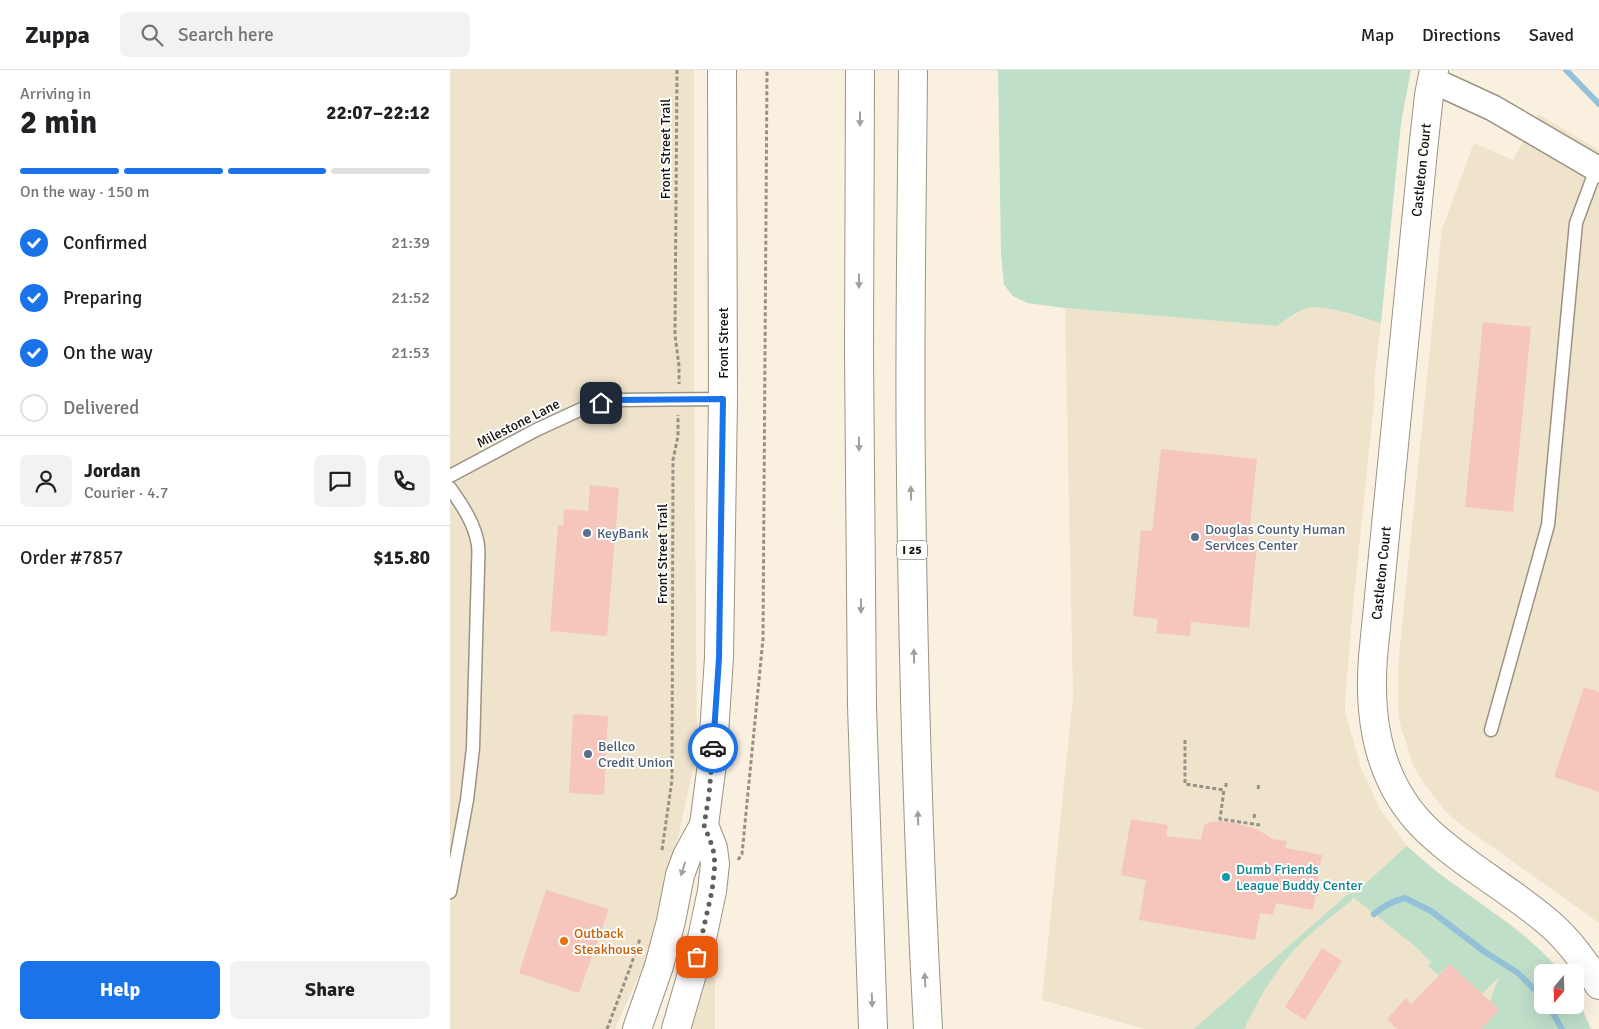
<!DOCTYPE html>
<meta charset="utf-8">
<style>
body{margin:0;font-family:Signika,sans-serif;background:#f2f2f2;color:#202124;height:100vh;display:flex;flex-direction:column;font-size:19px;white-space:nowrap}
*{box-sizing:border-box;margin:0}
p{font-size:16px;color:#757577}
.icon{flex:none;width:28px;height:28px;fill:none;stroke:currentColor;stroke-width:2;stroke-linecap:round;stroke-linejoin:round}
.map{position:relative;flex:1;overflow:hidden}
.side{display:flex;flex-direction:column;background:#fff;width:450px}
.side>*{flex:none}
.needle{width:32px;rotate:199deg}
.buttons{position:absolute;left:1084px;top:894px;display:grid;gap:10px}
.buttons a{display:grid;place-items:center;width:50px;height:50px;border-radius:8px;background:#fff;box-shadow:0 5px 20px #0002;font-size:25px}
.pin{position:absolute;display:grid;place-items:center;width:42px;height:42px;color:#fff;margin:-21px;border-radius:10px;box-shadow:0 2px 8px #0006}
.courier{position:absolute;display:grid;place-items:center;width:50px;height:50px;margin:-25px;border:4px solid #1a73e8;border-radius:50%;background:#fff;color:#222;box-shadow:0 1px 6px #0007}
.overview em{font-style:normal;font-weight:800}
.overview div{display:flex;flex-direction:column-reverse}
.overview{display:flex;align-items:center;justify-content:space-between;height:85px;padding:0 20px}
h1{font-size:32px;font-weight:800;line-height:38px}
.bar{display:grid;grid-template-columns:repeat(4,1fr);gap:8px 5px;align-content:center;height:60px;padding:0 20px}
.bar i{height:6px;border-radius:4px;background:#e0e0e0}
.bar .on{background:#1a73e8}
.bar p{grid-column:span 4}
.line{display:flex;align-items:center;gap:12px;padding:0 20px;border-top:1px solid #e0e0e0}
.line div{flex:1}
.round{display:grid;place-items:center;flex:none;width:52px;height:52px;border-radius:8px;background:#f2f2f2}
ol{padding:0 20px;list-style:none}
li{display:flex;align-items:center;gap:15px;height:55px}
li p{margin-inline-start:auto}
li .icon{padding:5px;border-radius:50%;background:#1a73e8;color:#fff;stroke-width:4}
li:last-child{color:#757577}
li i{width:28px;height:28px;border:2px solid #e0e0e0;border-radius:50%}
.primary-button{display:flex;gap:10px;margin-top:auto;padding:10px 20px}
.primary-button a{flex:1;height:58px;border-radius:8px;background:#1a73e8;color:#fff;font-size:20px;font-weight:800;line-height:58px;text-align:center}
.primary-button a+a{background:#f2f2f2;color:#202124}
header{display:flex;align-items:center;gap:30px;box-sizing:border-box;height:70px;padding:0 25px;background:#fff;border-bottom:1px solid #e0e0e0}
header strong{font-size:24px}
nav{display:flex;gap:28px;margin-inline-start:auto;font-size:18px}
.search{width:350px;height:45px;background:#f2f2f2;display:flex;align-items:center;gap:12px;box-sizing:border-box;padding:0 18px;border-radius:8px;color:#757577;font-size:19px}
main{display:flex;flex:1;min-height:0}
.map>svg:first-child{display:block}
.built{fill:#efe3cc}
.green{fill:#bfdfc9}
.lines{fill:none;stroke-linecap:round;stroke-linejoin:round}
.stream{stroke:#95c1d8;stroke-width:6}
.building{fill:#f6c5bc}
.lane-casing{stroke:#9b9384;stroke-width:15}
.street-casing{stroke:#9b9384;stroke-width:28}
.secondary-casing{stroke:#9b9384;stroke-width:30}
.highway-casing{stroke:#9b9384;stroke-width:30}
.path{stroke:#979185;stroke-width:3;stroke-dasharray:4 2.5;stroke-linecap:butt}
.lane{stroke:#fff;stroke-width:12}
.street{stroke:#fff;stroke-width:25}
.secondary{stroke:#fff;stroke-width:28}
.highway{stroke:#fff;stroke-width:28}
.oneway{fill:#a1a09d}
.done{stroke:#645f56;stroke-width:5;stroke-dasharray:0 9}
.route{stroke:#1a73e8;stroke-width:6}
.service-dot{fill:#5c6f8a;stroke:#fefefe;stroke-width:2}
.culture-dot{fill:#0f9aa8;stroke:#fefefe;stroke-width:2}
.food-dot{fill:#e8710a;stroke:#fefefe;stroke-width:2}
.labels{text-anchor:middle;stroke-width:4;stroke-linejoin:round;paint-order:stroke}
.shield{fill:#fefefe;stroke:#5a5854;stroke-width:1}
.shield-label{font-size:12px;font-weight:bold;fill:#14110b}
.street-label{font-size:14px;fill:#14110b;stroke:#fefefe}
.service-label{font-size:14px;fill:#4e5e75;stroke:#fefefe;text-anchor:start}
.culture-label{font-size:14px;fill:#0d838f;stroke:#fefefe;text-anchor:start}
.food-label{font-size:14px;fill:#c56008;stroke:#fefefe;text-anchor:start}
</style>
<header>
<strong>Zuppa</strong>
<div class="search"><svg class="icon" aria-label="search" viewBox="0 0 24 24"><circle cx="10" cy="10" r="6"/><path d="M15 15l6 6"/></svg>Search here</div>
<nav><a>Map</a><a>Directions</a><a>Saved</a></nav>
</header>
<main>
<section class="side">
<div class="overview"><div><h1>2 min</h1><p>Arriving in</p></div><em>22:07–22:12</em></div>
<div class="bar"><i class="on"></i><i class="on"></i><i class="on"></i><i></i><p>On the way · 150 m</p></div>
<ol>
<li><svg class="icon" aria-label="check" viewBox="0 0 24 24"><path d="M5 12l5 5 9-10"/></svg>Confirmed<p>21:39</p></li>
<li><svg class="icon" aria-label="check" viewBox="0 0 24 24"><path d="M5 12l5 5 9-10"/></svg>Preparing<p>21:52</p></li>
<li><svg class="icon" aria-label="check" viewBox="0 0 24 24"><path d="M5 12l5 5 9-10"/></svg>On the way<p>21:53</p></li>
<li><i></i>Delivered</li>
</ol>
<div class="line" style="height:90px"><a class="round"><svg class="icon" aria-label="person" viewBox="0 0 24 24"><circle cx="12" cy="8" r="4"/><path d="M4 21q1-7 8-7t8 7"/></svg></a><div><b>Jordan</b><p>Courier · 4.7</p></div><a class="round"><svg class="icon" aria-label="chat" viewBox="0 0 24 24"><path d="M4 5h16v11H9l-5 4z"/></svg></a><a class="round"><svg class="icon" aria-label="phone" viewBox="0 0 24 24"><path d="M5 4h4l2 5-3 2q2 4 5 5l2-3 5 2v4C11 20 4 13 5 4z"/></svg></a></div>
<div class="line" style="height:65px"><div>Order #7857</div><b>$15.80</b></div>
<div class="primary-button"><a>Help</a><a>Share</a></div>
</section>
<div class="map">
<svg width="1149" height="959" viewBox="0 0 1149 959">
<rect width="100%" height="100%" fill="#f9f0e0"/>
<g class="built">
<polygon points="0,0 244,0 244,317 247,681 207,864 165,959 0,959"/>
<polygon points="1088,44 1149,80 1149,853 1010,754 995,741 975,715 964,697 950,654 948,640 948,595 992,159 1024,73 1063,90"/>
<polygon points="865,236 878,238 931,253 924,311 925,322 902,547 895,630 895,641 911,698 930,739 957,776 988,803 1070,861 1090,880 1111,902 1092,902 1092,935 1125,935 1125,923 1141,959 695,959 592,930 623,627 615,238 827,256 853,239"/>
<polygon points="256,905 265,908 265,959 240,959"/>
</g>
<g class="green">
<path d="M548 0H961L951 53 931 253C912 248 871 232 854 239 844 243 835 251 827 256L615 238 577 233 563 226 554 215 551 183Z"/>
<path d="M957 776C1005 822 1068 851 1111 902H1092V935H1125V923L1141 959H1031L1049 940 1040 931 1049 907 1032 924 1000 894 988 905 978 896 981 892 966 877 903 827 901 831C886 843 870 855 856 868 829 893 810 926 794 959H744L898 824 905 823Z"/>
</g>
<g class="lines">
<g class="stream">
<polyline points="1116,0 1149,34"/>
<path d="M924 844C933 836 943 831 955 828L981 841 1035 882 1068 903 1092 927"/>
<polyline points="1098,935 1112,959"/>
</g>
</g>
<g class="building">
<polygon points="1033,252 1081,257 1063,442 1015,437"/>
<polygon points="711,379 807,389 798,472 807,473 799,558 741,552 740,566 706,563 708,549 683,546 691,460 702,461"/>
<polygon points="140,415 169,418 157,566 100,561 108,455 113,456 114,439 138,441"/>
<polygon points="1134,617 1149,622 1149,722 1104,707"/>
<polygon points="123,644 158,646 154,725 119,723"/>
<polygon points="681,749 718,755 716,766 751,770 754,755 760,752 771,751 784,753 807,759 822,769 837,771 835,778 872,785 863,840 826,833 823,845 810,843 805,870 689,850 696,810 671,805"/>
<polygon points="96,820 159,839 129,923 69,903"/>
<polygon points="872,878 892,891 855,950 835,937"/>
<polygon points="1000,894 1049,940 1031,959 947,959 937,949 956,928 961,934"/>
</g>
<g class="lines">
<defs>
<g id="lane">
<polyline points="0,406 86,360 138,336 165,330 273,329"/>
<path d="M0 418C12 435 25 454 28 475 29 482 28 491 28 498L23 678 17 730 0 822"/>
<polyline points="1041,660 1098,455 1126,153 1146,99"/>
</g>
<polyline id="street" points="982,10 1043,38 1149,100"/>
<g id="secondary">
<path d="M984 0 979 25 974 71 923 587C918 651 929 715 978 761 1015 796 1061 820 1099 853 1119 870 1135 892 1149 915"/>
<polyline points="187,959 209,896 221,851 230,805 237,786 254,755 262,694 269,588 273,329 272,0"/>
<polyline points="226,959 251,873 262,821 265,794 263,778 254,755"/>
</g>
<g id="highway">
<polyline points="410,0 409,282 412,636 423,959"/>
<path d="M463 0C462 135 459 270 461 405 463 590 468 774 478 959"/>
</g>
</defs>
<use href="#lane" class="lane-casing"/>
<use href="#street" class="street-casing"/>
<use href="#secondary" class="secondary-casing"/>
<use href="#highway" class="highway-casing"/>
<g class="path">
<polyline points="227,0 225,265 229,296 229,314"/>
<polyline points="735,670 735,714 774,720 770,749 810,755"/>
<polyline points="776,717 776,711"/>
<polyline points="808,719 809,713"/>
<polyline points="804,748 805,742"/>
<polyline points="212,780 222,710 223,390 228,366 228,345"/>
<polyline points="288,790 292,784 313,569 317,0"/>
<polyline points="157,959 180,898 190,869"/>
</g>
<use href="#lane" class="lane"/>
<use href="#street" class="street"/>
<use href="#secondary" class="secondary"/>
<use href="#highway" class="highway"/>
</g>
<defs><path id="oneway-solid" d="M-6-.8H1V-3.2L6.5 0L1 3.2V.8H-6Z" transform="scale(1.25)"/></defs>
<g class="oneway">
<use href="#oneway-solid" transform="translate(410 49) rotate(90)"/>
<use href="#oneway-solid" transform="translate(409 211) rotate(90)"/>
<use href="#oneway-solid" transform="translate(409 374) rotate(89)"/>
<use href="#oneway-solid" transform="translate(461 423) rotate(-91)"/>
<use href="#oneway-solid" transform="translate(411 536) rotate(90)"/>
<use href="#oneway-solid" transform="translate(464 586) rotate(-91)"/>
<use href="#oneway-solid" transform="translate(468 748) rotate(-92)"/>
<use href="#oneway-solid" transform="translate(233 799) rotate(107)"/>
<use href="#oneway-solid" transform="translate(475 910) rotate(-93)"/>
<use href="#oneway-solid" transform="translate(422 930) rotate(88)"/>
</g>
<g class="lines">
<polyline class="done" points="247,887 262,821 265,794 263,778 254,755 259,725 263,678"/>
<polyline class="route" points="151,333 165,330 273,329 269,588 263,678"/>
</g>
<g class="service-dot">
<circle cx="137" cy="463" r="5"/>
<circle cx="745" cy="467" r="5"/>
<circle cx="138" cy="684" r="5"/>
</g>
<circle class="culture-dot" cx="776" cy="807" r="5"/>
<circle class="food-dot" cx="114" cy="871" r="5"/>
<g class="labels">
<rect class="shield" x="447" y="470.5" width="30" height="19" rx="4"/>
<g class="shield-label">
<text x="462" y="484">I 25</text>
</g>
<g class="street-label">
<text transform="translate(215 79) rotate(-90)" y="5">Front Street Trail</text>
<text transform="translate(971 100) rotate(-84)" y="5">Castleton Court</text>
<text transform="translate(273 273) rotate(-90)" y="5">Front Street</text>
<text transform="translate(68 353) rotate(-27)" y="5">Milestone Lane</text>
<text transform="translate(212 484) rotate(-90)" y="5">Front Street Trail</text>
<text transform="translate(931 503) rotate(-84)" y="5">Castleton Court</text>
</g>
<g class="service-label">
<text x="755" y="464">Douglas County Human<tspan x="755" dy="16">Services Center</tspan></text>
<text x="147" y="468">KeyBank</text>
<text x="148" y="681">Bellco<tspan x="148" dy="16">Credit Union</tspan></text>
</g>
<g class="culture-label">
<text x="786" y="804">Dumb Friends<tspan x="786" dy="16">League Buddy Center</tspan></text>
</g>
<g class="food-label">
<text x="124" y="868">Outback<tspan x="124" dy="16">Steakhouse</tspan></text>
</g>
</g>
</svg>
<div class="buttons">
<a><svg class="needle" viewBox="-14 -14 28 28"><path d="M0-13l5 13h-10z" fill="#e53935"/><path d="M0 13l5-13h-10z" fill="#757577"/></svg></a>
</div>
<div class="pin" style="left:247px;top:887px;background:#ea580c"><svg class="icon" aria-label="bag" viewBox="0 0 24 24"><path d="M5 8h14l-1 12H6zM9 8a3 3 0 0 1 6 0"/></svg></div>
<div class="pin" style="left:151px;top:333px;background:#1f2937"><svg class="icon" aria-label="home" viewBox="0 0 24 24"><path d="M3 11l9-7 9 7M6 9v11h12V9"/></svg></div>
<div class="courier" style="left:263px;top:678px"><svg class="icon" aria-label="car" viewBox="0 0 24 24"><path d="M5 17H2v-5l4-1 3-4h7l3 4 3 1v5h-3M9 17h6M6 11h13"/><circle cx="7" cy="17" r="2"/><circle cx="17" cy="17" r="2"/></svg></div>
</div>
</main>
